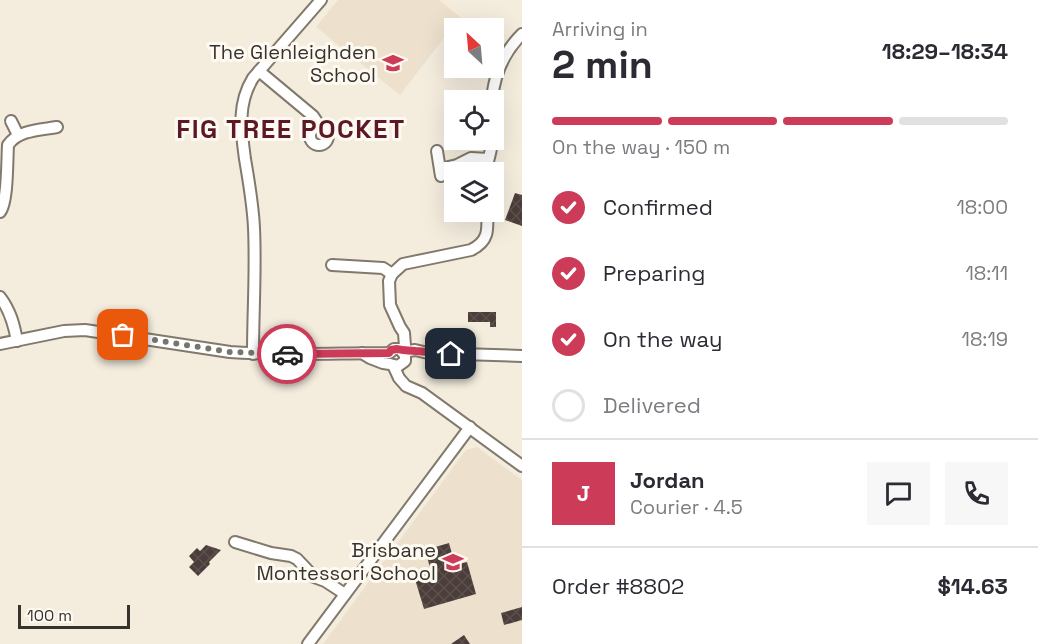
<!DOCTYPE html>
<meta charset="utf-8">
<style>
body{margin:0;font-family:"Space Grotesk",sans-serif;background:#f7f7f7;color:#2b2b33;height:100vh;display:flex;flex-direction:column;font-size:22px;white-space:nowrap}
*{box-sizing:border-box;margin:0}
p{font-size:20px;color:#7c7c81}
.icon{flex:none;width:33px;height:33px;fill:none;stroke:currentColor;stroke-width:2;stroke-linecap:round;stroke-linejoin:round}
.map{position:relative;flex:1;overflow:hidden}
.panel{display:flex;flex-direction:column;background:#fff;width:516px}
.panel>*{flex:none}
.needle{width:39px;rotate:334deg}
.tools{position:absolute;left:444px;top:18px;display:grid;gap:12px}
.tools a{display:grid;place-items:center;width:60px;height:60px;border-radius:0px;background:#fff;box-shadow:0 6px 24px #0002;font-size:30px}
.scale{position:absolute;left:18px;bottom:15px;width:112px;box-sizing:border-box;padding-left:6px;border:3px solid #36332e;border-top:0;font-size:16px;line-height:21px;white-space:nowrap;color:#36332e;-webkit-text-stroke:4px #fffaf1;paint-order:stroke}
.pin{position:absolute;display:grid;place-items:center;width:51px;height:51px;color:#fff;margin:-26px;border-radius:12px;box-shadow:0 3px 9px #0006}
.courier{position:absolute;display:grid;place-items:center;width:60px;height:60px;margin:-30px;border:4px solid #cc3c58;border-radius:50%;background:#fff;color:#222;box-shadow:0 2px 8px #0007}
.headline em{font-style:normal;font-weight:600}
.headline div{display:flex;flex-direction:column-reverse}
.headline{display:flex;align-items:center;justify-content:space-between;height:102px;padding:0 30px}
h1{font-size:39px;font-weight:600;line-height:45px}
.bar{display:grid;grid-template-columns:repeat(4,1fr);gap:9px 6px;align-content:center;height:72px;padding:0 30px}
.bar i{height:8px;border-radius:4px;background:#e1e1e2}
.bar .active{background:#cc3c58}
.bar p{grid-column:span 4}
.line{display:flex;align-items:center;gap:15px;padding:0 30px;border-top:2px solid #e1e1e2}
.line div{flex:1}
.round{display:grid;place-items:center;flex:none;width:63px;height:63px;border-radius:0px;background:#f7f7f7}
ol{padding:0 30px;list-style:none}
li{display:flex;align-items:center;gap:18px;height:66px}
li p{margin-inline-start:auto}
li .icon{padding:6px;border-radius:50%;background:#cc3c58;color:#fff;stroke-width:4}
li:last-child{color:#7c7c81}
li i{width:33px;height:33px;border:3px solid #e1e1e2;border-radius:50%}
main{display:flex;flex:1;min-height:0}
.map>svg:first-child{display:block}
.built{fill:#ede1cd}
.building{fill:url(#building-cross-hatch)}
.lines{fill:none;stroke-linecap:round;stroke-linejoin:round}
.minor-casing{stroke:#80796c;stroke-width:14}
.minor{stroke:#fff;stroke-width:10}
.done{stroke:#78746c;stroke-width:6;stroke-dasharray:0 10.8}
.route{stroke:#cc3c58;stroke-width:8}
.labels{text-anchor:middle;stroke-width:6;stroke-linejoin:round;paint-order:stroke}
.poi-label{font-size:20px;fill:#36332e;stroke:#fffaf1;text-anchor:end}
.district-label{font-size:26px;font-weight:bold;letter-spacing:1.5px;fill:#5d1825;stroke:#fffaf1}
</style>
<main>
<div class="map">
<svg width="522" height="644" viewBox="0 0 522 644">
<defs>
<pattern id="building-cross-hatch" width="8" height="8" patternUnits="userSpaceOnUse" patternTransform="scale(1.5)"><rect width="8" height="8" fill="#4b3d39"/><path d="M0 0l8 8M0 8l8-8" fill="none" stroke="#5d514d"/></pattern>
</defs>
<rect width="100%" height="100%" fill="#f4edde"/>
<g class="built">
<polygon points="338,0 439,0 460,17 400,95 316,27"/>
<polygon points="477,447 522,480 522,644 323,644 466,450"/>
</g>
<g class="building">
<polygon points="515,193 522,195 522,226 505,220"/>
<polygon points="468,312 496,312 496,327 490,327 490,322 468,322"/>
<polygon points="449,543 455,565 467,562 476,594 424,609 414,576 431,571 425,550"/>
<polygon points="206,545 221,550 209,562 210,564 198,576 189,567 194,562 189,556 197,548 200,551"/>
<polygon points="522,607 522,620 504,625 501,613"/>
<polygon points="464,635 470,644 451,644"/>
</g>
<g class="lines">
<defs>
<g id="minor">
<polyline points="259,71 313,116 321,128"/>
<path d="M492 100C494 75 504 52 522 34"/>
<polyline points="11,121 18,135"/>
<circle cx="319" cy="136" r="9"/>
<polyline points="437,151 441,176"/>
<polyline points="440,169 457,165 471,158 488,159"/>
<path d="M486 172C487 161 492 151 492 140"/>
<path d="M0 212C8 203 7 159 8 145 18 130 40 130 57 127"/>
<polyline points="332,265 383,268 392,274"/>
<path d="M0 297C10 310 14 324 17 341"/>
<path d="M0 344 64 331 85 330 230 352C283 356 336 353 389 353L394 349H400L405 355V361L398 366 393 365"/>
<path d="M402 351 405 346 404 333 400 327 390 305 389 281 392 274 403 264 471 250C489 241 488 230 487 212"/>
<polyline points="403,352 415,350 428,353 522,356"/>
<polyline points="362,353 370,358 383,363 390,364 393,365 399,378 406,386 422,393 522,466"/>
<path d="M253 354C253 312 256 270 254 228 253 205 249 182 245 159 241 130 237 104 253 78L321 0"/>
<polyline points="235,542 271,553 291,556 297,559 314,577 325,581 345,594"/>
<polyline points="308,644 470,427"/>
</g>
</defs>
<use href="#minor" class="minor-casing"/>
<use href="#minor" class="minor"/>
</g>
<g class="lines">
<polyline class="done" points="123,335 230,352 287,354"/>
<path class="route" d="M287 354 389 353 391 350 397 349C404 351 408 350 416 351 428 352 439 353 451 354"/>
</g>
<defs>
<symbol id="school-bare" viewBox="-9 -9 18 18"><path d="M0-5L7-2L0 1L-7-2ZM-4 1L0 2.5L4 1V4Q0 6-4 4Z" fill="#cc3c58" stroke="#fffaf1" stroke-width="2.5" paint-order="stroke"/></symbol>
</defs>
<g fill-rule="evenodd">
<use href="#school-bare" x="378" y="48" width="30" height="30"/>
<use href="#school-bare" x="438" y="547" width="30" height="30"/>
</g>
<g class="labels">
<g class="poi-label">
<text x="376" y="59">The Glenleighden<tspan x="376" dy="23">School</tspan></text>
<text x="436" y="557">Brisbane<tspan x="436" dy="23">Montessori School</tspan></text>
</g>
<g class="district-label">
<text x="291" y="138">FIG TREE POCKET</text>
</g>
</g>
</svg>
<div class="tools">
<a><svg class="needle" viewBox="-14 -14 28 28"><path d="M0-13l5 13h-10z" fill="#e53935"/><path d="M0 13l5-13h-10z" fill="#7c7c81"/></svg></a>
<a><svg class="icon" aria-label="locate" viewBox="0 0 24 24"><circle cx="12" cy="12" r="6"/><path d="M12 2v4M12 18v4M2 12h4M18 12h4"/></svg></a>
<a><svg class="icon" aria-label="layers" viewBox="0 0 24 24"><path d="M12 4l9 5-9 5-9-5zM3 14l9 5 9-5"/></svg></a>
</div>
<div class="scale">100 m</div>
<div class="pin" style="left:123px;top:335px;background:#ea580c"><svg class="icon" aria-label="bag" viewBox="0 0 24 24"><path d="M5 8h14l-1 12H6zM9 8a3 3 0 0 1 6 0"/></svg></div>
<div class="pin" style="left:451px;top:354px;background:#1f2937"><svg class="icon" aria-label="home" viewBox="0 0 24 24"><path d="M3 11l9-7 9 7M6 9v11h12V9"/></svg></div>
<div class="courier" style="left:287px;top:354px"><svg class="icon" aria-label="car" viewBox="0 0 24 24"><path d="M5 17H2v-5l4-1 3-4h7l3 4 3 1v5h-3M9 17h6M6 11h13"/><circle cx="7" cy="17" r="2"/><circle cx="17" cy="17" r="2"/></svg></div>
</div>
<section class="panel">
<div class="headline"><div><h1>2 min</h1><p>Arriving in</p></div><em>18:29–18:34</em></div>
<div class="bar"><i class="active"></i><i class="active"></i><i class="active"></i><i></i><p>On the way · 150 m</p></div>
<ol>
<li><svg class="icon" aria-label="check" viewBox="0 0 24 24"><path d="M5 12l5 5 9-10"/></svg>Confirmed<p>18:00</p></li>
<li><svg class="icon" aria-label="check" viewBox="0 0 24 24"><path d="M5 12l5 5 9-10"/></svg>Preparing<p>18:11</p></li>
<li><svg class="icon" aria-label="check" viewBox="0 0 24 24"><path d="M5 12l5 5 9-10"/></svg>On the way<p>18:19</p></li>
<li><i></i>Delivered</li>
</ol>
<div class="line" style="height:108px"><b class="round" style="background:#cc3c58;color:#fff">J</b><div><b>Jordan</b><p>Courier · 4.5</p></div><a class="round"><svg class="icon" aria-label="chat" viewBox="0 0 24 24"><path d="M4 5h16v11H9l-5 4z"/></svg></a><a class="round"><svg class="icon" aria-label="phone" viewBox="0 0 24 24"><path d="M5 4h4l2 5-3 2q2 4 5 5l2-3 5 2v4C11 20 4 13 5 4z"/></svg></a></div>
<div class="line" style="height:78px"><div>Order #8802</div><b>$14.63</b></div>
</section>
</main>
